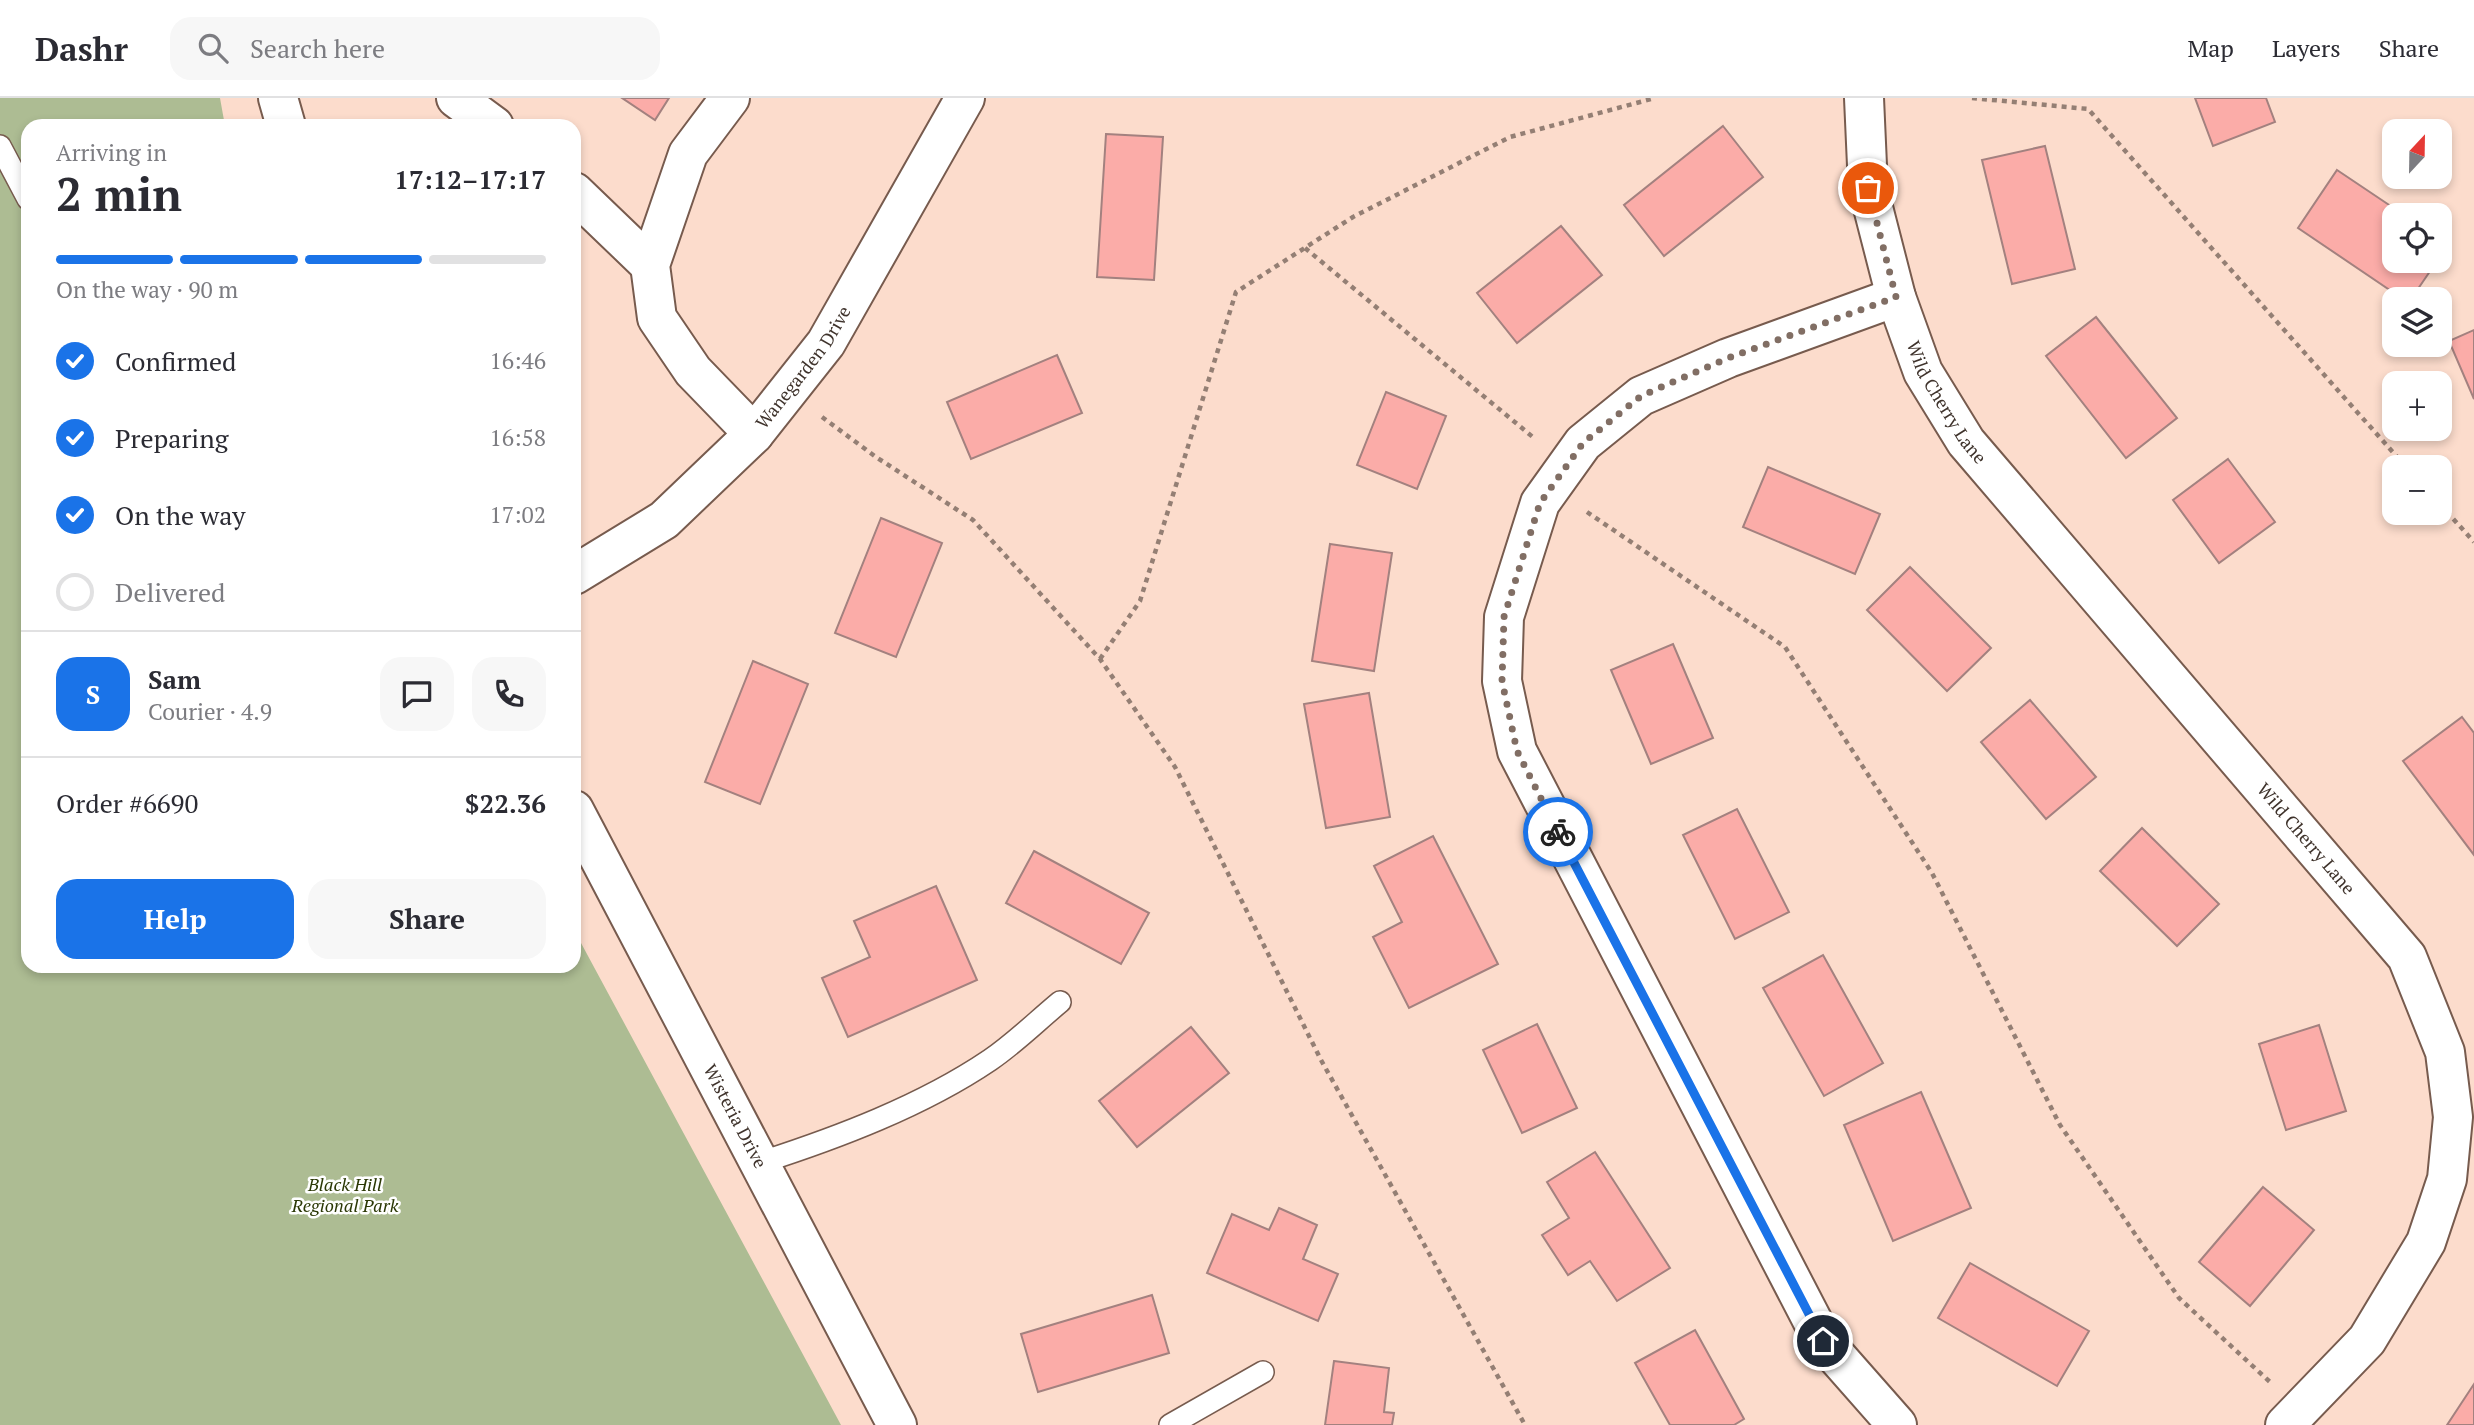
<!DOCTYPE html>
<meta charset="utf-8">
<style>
body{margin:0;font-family:"PT Serif",serif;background:#f7f7f7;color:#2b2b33;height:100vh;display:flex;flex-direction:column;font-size:26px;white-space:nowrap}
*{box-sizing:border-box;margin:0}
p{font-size:23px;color:#7c7c81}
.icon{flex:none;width:38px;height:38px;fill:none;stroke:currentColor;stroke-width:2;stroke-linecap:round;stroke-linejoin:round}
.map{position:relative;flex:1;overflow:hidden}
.sheet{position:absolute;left:21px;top:21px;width:560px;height:854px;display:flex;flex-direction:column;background:#fff;border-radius:21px;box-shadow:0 4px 10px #0003}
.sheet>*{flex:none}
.needle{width:46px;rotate:22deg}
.buttons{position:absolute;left:2382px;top:21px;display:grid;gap:14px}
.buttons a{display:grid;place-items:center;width:70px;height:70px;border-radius:14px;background:#fff;box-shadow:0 4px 10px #0003;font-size:35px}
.pin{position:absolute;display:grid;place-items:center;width:60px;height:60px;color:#fff;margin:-30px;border:4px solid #fff;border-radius:50%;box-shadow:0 2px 7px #0007}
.courier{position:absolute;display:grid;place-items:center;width:70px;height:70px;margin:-35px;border:5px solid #1a73e8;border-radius:50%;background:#fff;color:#222;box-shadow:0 2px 9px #0007}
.overview em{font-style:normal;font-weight:600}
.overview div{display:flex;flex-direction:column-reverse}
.overview{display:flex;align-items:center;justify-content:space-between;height:119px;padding:0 35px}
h1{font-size:46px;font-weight:600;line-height:52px}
.bar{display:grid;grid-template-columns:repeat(4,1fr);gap:10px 7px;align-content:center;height:84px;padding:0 35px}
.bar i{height:9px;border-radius:5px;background:#e1e1e2}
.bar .selected{background:#1a73e8}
.bar p{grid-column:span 4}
.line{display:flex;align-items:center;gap:18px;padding:0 35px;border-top:2px solid #e1e1e2}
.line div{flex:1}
.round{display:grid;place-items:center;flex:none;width:74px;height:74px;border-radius:21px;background:#f7f7f7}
ol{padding:0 35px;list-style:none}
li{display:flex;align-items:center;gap:21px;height:77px}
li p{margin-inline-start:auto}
li .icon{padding:7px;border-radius:50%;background:#1a73e8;color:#fff;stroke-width:4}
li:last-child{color:#7c7c81}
li i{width:38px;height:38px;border:4px solid #e1e1e2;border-radius:50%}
.action{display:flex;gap:14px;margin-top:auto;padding:14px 35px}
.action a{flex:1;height:80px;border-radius:21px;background:#1a73e8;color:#fff;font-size:28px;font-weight:600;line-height:80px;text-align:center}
.action a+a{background:#f7f7f7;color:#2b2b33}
header{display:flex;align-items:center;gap:42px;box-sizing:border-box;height:98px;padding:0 35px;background:#fff;border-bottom:2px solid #e1e1e2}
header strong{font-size:33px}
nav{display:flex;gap:38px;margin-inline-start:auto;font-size:24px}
.search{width:490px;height:63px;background:#f7f7f7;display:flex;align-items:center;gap:18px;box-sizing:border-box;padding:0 24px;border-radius:21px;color:#7c7c81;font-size:26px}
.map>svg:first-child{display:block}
.green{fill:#adbc93}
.building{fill:#fbaca8;stroke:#a3817f;stroke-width:2}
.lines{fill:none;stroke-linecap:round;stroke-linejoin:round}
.service-casing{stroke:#775b4e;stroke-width:24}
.minor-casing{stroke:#775b4e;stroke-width:42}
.tertiary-casing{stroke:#775b4e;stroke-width:42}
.path{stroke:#947f74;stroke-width:4.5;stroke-dasharray:5 5;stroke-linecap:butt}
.service{stroke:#fff;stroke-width:21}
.minor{stroke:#fff;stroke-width:38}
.tertiary{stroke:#fff;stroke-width:38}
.done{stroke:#816e64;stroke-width:7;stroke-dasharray:0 12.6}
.route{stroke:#1a73e8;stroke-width:9}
.labels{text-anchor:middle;stroke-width:5;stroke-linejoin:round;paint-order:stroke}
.street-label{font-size:18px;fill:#3f332c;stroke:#fff}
.park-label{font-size:18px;font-style:italic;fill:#2b3805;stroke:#fff}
</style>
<header>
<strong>Dashr</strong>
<div class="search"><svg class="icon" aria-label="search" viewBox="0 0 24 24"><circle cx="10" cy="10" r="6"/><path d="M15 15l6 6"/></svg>Search here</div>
<nav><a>Map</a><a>Layers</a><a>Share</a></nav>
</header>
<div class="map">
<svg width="2474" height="1327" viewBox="0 0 2474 1327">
<rect width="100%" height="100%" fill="#fcdccc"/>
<polygon class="green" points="0,0 220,0 225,28 28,28 28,868 574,868 574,832 841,1327 0,1327"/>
<g class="building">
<polygon points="622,0 669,0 655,22"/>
<polygon points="2195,0 2266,0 2275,24 2213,48"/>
<polygon points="1723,28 1763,79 1664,158 1624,107"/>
<polygon points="1106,36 1163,39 1154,182 1097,179"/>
<polygon points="2045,48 2075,171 2012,186 1982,62"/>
<polygon points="2337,72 2404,117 2394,117 2394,163 2437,163 2411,201 2403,201 2298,130"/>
<polygon points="1561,128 1602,177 1517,245 1477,195"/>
<polygon points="2440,141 2448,147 2440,159"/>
<polygon points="2096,219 2177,320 2126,360 2046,258"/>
<polygon points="2474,232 2474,301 2449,243"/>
<polygon points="1057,257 1082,315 971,361 947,304"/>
<polygon points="1386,294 1446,318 1417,391 1357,367"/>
<polygon points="2228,361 2275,424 2219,465 2173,402"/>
<polygon points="1768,369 1880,416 1855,476 1743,429"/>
<polygon points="881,420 942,445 896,559 835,535"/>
<polygon points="1330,446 1392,455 1374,573 1312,563"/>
<polygon points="1910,469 1991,550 1947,593 1867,512"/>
<polygon points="1673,546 1713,640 1651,666 1611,572"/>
<polygon points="753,563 808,586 760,706 705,684"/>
<polygon points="1369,595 1390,719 1326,730 1304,606"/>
<polygon points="2030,602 2096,679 2046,721 1981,644"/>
<polygon points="2462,619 2474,635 2474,757 2403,663"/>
<polygon points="1737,711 1789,814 1735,841 1683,737"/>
<polygon points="2142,730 2219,806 2177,848 2100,773"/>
<polygon points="1433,738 1498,866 1409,910 1373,839 1402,824 1374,768"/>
<polygon points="1034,753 1149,815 1121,866 1006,805"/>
<polygon points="936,788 977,882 848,939 822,880 870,859 854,823"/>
<polygon points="1823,857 1883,965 1824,998 1763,890"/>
<polygon points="1537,926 1577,1010 1522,1035 1483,952"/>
<polygon points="2319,927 2346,1013 2286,1032 2259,946"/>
<polygon points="1191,929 1229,975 1137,1049 1099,1003"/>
<polygon points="1921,994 1971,1110 1893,1143 1844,1027"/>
<polygon points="1595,1054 1670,1170 1617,1203 1590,1163 1568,1177 1542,1137 1569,1120 1547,1084"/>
<polygon points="2263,1089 2314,1132 2250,1208 2199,1164"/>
<polygon points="1279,1110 1317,1127 1303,1161 1338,1176 1318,1223 1207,1175 1232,1116 1269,1132"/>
<polygon points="1970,1165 2089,1233 2057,1288 1938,1220"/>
<polygon points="1152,1197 1169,1255 1038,1294 1021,1236"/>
<polygon points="1695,1232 1744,1321 1734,1327 1670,1327 1635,1265"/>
<polygon points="1334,1263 1389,1270 1384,1314 1394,1315 1392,1327 1325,1327"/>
<polygon points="2474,1286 2474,1327 2447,1327"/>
</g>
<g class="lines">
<defs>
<g id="service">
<polyline points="0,48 28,101"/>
<path d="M759 1065C837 1040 922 1008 990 962 1015 945 1037 923 1060 904"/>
<polyline points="1170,1327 1263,1274"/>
</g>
<g id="minor">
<polyline points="278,0 286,28"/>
<polyline points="456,0 494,28"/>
<polyline points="730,0 688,56 650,167 657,220 693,273 754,336"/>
<path id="s1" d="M1864 0 1868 90 1896 199 1923 274 1966 344 2407 859 2445 954 2453 1019 2447 1081 2426 1144 2367 1242 2285 1327"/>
<polyline points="574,94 650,167"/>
<polyline points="1896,199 1728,260 1641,298 1583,345 1540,405 1504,519 1502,583 1517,653 1823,1243 1897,1327"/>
</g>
<g id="tertiary">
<path id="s2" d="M574 477 664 422 754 336 826 245 965 0"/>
<path id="s3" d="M574 712 897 1327"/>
</g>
</defs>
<use href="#service" class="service-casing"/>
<use href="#minor" class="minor-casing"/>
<use href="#tertiary" class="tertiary-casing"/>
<g class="path">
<polyline points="1972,0 2088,11 2406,369"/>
<polyline points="1305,150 1534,340"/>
<polyline points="822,319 876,359 973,422 1100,561 1175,669 1321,962 1525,1327"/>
<polyline points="2440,406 2474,444"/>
<polyline points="1587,414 1785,549 1932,775 2060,1027 2179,1200 2270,1284"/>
<polyline points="1100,561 1140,503 1236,194 1353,119 1510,39 1655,0"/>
</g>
<use href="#service" class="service"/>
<use href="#minor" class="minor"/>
<use href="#tertiary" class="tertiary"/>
</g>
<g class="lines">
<polyline class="done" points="1558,734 1517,653 1502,583 1504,519 1540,405 1583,345 1641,298 1728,260 1896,199 1868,90"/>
<polyline class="route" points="1558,734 1823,1243"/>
</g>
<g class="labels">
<g class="street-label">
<text dy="6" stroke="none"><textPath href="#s2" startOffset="313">Wanegarden Drive</textPath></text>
<text dy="6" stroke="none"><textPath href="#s1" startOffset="320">Wild Cherry Lane</textPath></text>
<text dy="6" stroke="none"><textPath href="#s1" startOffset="887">Wild Cherry Lane</textPath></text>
<text dy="6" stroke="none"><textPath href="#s3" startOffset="346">Wisteria Drive</textPath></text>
</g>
<g class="park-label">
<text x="345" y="1093">Black Hill<tspan x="345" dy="21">Regional Park</tspan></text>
</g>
</g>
</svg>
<div class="buttons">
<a><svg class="needle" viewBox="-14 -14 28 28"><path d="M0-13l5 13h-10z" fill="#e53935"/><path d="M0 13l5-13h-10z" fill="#7c7c81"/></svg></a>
<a><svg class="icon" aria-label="locate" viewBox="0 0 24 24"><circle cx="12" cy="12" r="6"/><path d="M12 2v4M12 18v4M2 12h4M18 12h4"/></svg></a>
<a><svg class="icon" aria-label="layers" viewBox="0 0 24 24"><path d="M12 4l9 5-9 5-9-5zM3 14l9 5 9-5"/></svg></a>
<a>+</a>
<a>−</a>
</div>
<div class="pin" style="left:1868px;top:90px;background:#ea580c"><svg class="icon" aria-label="bag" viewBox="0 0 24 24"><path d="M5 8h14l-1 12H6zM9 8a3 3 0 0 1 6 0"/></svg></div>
<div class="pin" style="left:1823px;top:1243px;background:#1f2937"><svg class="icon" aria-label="home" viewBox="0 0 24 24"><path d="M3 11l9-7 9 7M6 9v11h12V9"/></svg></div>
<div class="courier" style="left:1558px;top:734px"><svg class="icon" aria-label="bike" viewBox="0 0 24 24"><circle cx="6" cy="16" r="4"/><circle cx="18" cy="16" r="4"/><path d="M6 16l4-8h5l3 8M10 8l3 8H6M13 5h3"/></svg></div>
<section class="sheet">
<div class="overview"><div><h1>2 min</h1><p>Arriving in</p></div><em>17:12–17:17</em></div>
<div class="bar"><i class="selected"></i><i class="selected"></i><i class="selected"></i><i></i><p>On the way · 90 m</p></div>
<ol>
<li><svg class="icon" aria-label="check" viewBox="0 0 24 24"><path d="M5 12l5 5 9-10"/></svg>Confirmed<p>16:46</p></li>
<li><svg class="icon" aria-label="check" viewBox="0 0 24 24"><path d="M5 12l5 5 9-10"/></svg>Preparing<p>16:58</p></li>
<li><svg class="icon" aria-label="check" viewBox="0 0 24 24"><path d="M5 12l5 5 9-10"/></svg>On the way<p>17:02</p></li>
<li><i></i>Delivered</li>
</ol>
<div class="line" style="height:126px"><b class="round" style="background:#1a73e8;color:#fff">S</b><div><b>Sam</b><p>Courier · 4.9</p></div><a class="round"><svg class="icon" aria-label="chat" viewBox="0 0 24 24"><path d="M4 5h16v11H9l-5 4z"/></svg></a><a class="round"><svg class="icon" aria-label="phone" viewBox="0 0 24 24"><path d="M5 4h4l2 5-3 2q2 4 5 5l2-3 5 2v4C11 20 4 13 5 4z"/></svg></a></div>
<div class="line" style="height:91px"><div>Order #6690</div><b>$22.36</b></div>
<div class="action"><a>Help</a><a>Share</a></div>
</section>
</div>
